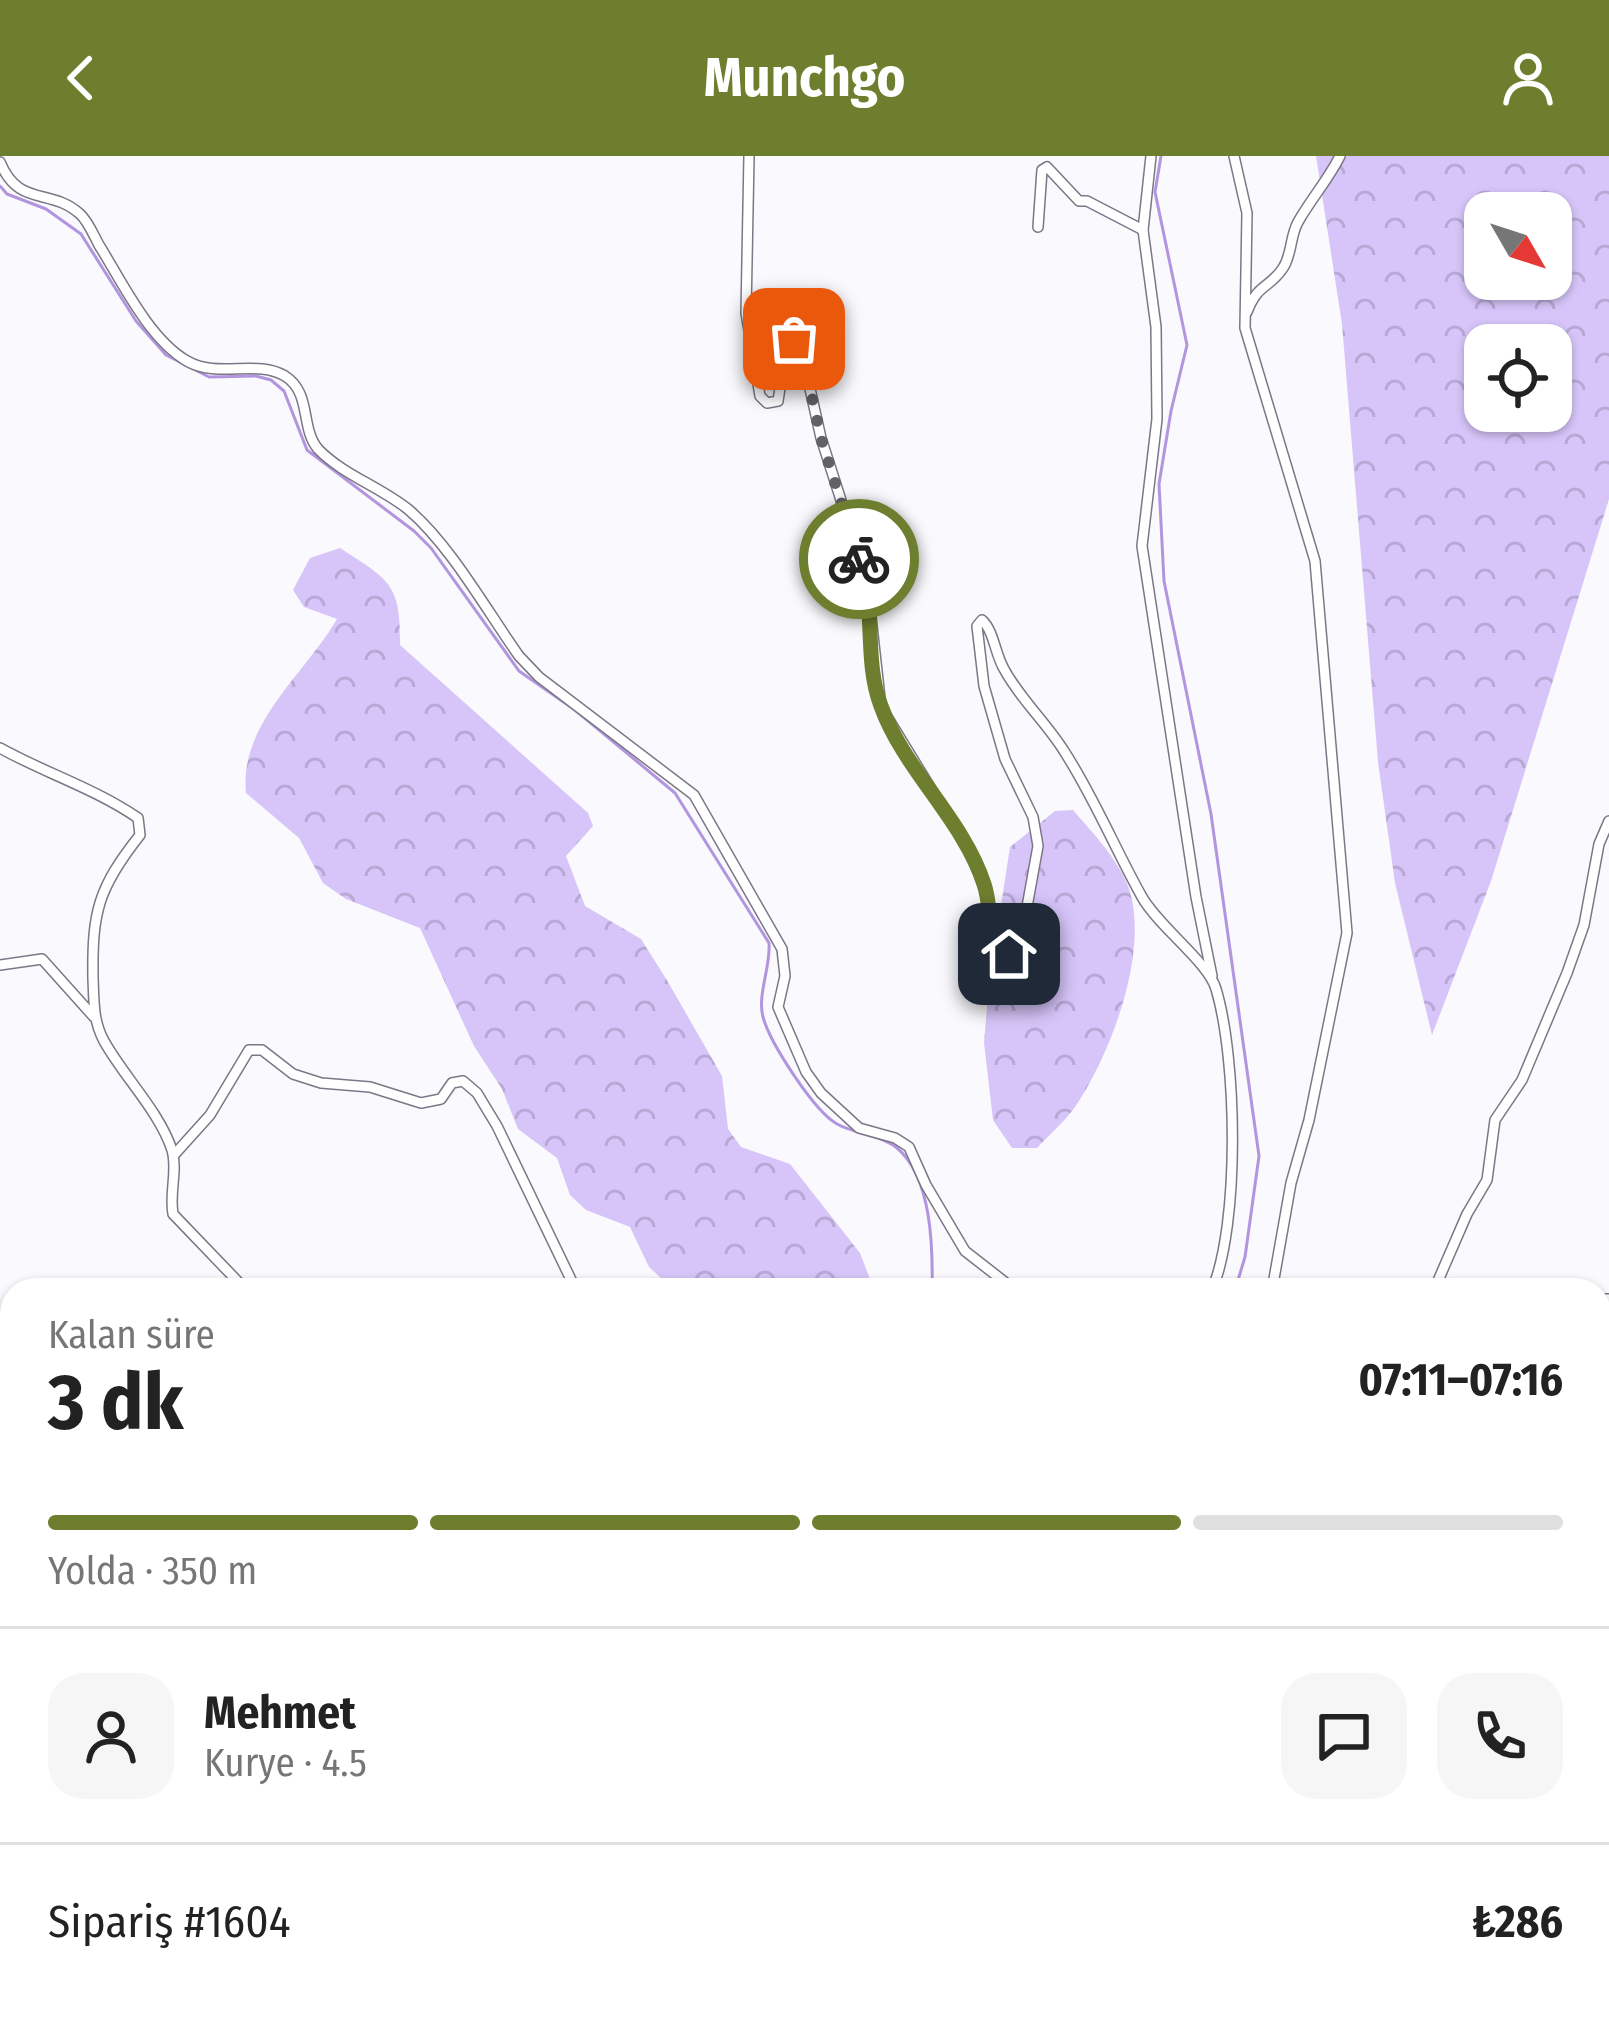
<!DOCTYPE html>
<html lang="tr">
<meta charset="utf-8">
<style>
body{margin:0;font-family:"Fira Sans Condensed",sans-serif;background:#f6f6f6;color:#222;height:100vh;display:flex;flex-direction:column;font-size:45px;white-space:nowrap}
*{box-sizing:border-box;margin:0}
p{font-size:39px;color:#767676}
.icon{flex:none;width:66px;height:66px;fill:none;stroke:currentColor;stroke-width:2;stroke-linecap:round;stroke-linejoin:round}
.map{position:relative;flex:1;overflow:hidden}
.panel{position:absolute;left:0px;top:1122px;width:1611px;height:747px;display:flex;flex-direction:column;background:#fff;border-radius:36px 36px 0 0;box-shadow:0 3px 9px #0004}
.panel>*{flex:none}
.needle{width:78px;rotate:129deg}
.fabs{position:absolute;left:1464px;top:36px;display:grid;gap:24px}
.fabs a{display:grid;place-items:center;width:108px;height:108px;border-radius:24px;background:#fff;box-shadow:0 3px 9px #0004;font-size:60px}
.pin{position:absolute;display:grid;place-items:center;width:102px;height:102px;color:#fff;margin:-51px;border-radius:24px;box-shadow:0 6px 18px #0006}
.courier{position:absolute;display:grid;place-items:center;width:120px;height:120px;margin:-60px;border:9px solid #6d7f2f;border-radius:50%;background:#fff;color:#222;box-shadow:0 3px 15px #0007}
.head em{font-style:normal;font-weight:700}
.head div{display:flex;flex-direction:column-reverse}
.head{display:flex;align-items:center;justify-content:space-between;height:204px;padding:0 48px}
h1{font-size:78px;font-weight:700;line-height:90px}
.bar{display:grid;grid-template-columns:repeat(4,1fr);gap:18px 12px;align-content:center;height:144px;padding:0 48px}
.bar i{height:15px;border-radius:9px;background:#e0e0e0}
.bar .on{background:#6d7f2f}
.bar p{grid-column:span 4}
.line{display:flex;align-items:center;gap:30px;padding:0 48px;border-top:3px solid #e0e0e0}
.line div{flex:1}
.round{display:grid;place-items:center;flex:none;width:126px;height:126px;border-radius:36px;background:#f6f6f6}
header{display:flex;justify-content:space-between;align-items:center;height:156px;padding:0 48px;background:#6d7f2f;color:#fff;font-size:54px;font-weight:700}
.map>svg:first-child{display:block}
.industrial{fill:url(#industrial-grid)}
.forest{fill:url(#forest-crowns);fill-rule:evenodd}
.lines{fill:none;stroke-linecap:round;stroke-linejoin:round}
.stream{stroke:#b196df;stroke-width:3}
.minor-casing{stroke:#7c7787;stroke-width:12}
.highway-casing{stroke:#64547e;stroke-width:16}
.minor{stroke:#fff;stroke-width:9}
.highway{stroke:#9079b6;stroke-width:14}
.done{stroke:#636166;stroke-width:12;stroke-dasharray:0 21.6}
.route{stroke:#6d7f2f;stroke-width:15}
</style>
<header><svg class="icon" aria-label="back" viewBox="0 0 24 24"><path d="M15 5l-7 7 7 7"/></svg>Munchgo<svg class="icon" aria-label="person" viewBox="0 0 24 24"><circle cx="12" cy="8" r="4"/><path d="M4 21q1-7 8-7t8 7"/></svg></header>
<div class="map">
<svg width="1609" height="1868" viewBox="0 0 1609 1868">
<defs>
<pattern id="industrial-grid" width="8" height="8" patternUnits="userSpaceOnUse" patternTransform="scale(3)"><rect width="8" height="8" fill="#f4eefe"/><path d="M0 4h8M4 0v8" fill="none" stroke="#d0cbd9"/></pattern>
<pattern id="forest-crowns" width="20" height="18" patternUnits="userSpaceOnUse" patternTransform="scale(3)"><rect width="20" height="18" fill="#d7c5f9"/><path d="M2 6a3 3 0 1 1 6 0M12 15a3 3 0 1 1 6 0" fill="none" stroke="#b8a8d5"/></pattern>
</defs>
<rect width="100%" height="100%" fill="#faf9fd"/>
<polygon class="industrial" points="1609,1238 1609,1440 1599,1449 1599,1243"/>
<g class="forest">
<path d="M1316 0H1609V343L1491 725 1432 879 1395 727 1378 606 1342 168ZM1485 57H1551V123H1485ZM1485 189H1551V255H1485Z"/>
<path d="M340 392C389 424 401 427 400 489L588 657 593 670 566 700 585 750 641 783 668 826 722 920 728 973 741 991 790 1008 860 1097 874 1134H674L649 1111 630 1071 586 1054 570 1039 557 1002 518 973 502 933 474 890 420 772 346 743 323 727 299 682 246 637C239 568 305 518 337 463L304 451 293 434 310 402Z"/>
<path d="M1073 654C1092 676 1117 702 1128 730 1151 793 1111 898 1075 951 1064 966 1049 979 1037 992H1012L993 964 984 887 989 827 1010 691 1055 655Z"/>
<polygon points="0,1204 12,1234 12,1420 0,1423"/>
<polygon points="289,1857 381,1857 391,1868 299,1868"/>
</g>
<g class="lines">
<g class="stream">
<polyline points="1161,0 1155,36 1187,189 1171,255 1159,328 1164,425 1211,658 1259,1000 1245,1101 1235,1134"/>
<path d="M0 30 7 38 46 53 81 78 136 165 166 199 209 221 256 220 271 224 284 235 307 294 414 375 431 392 519 515 575 554 675 637 769 787C771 810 757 839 763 861 770 887 814 955 837 968 855 978 881 979 897 992 932 1021 933 1093 932 1134"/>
<polyline points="0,1274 12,1281"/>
<polyline points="343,1857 349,1868"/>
</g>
<defs>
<g id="minor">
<path d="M749 0 746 157 760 240 767 247 778 245 787 186 793 183 800 188 821 282 867 425 881 551 974 703 989 746 998 796 1001 800 1009 798 1021 784 1038 690 1033 661 1005 603 984 530 977 470 982 464C994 475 995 498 1004 513 1020 543 1046 566 1064 595 1094 641 1115 693 1142 741 1159 771 1209 807 1216 833 1237 903 1240 1067 1212 1134"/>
<polyline points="1151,0 1143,74 1156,171 1157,263 1142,390 1196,741 1212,820"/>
<polyline points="1234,0 1247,57 1245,172 1315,405 1347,777 1309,964 1291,1027 1272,1134"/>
<path d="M0 6C19 52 50 31 80 58 88 65 94 80 99 89 122 126 149 183 187 205 218 223 256 203 285 220 312 237 300 272 318 293 343 319 381 331 409 354 451 390 487 455 519 500L539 521 694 639 782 793 785 820 778 851 806 916 821 937 859 972 895 982 909 991 926 1029 965 1095 1015 1134"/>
<polyline points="1038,71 1042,14 1047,11 1079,45 1087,45 1143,74"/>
<path d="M1247 156C1258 127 1269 133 1283 112 1292 99 1290 80 1298 66 1311 43 1328 24 1340 0"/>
<path d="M0 592C45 617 94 632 138 662L140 679C98 732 92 756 93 822 94 845 93 865 104 885 124 921 159 955 172 994 178 1015 169 1036 173 1058L246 1134"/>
<polyline points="0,809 42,803 94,861"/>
<polyline points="174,999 210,959 249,894 262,894 293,918 321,927 370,931 421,947 441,943 452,927 463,925 477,937 497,970 576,1134"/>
<polyline points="1434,1134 1467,1058 1487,1024 1495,964 1522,924 1567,817 1584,769 1599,688 1609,665"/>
<polyline points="1599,1143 1609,1143"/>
<polyline points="0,1347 12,1362"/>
<polyline points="1599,1454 1609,1446"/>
<polyline points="0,1505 12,1518"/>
<polyline points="1599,1827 1609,1856"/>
<polyline points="281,1857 287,1868"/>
<polyline points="425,1857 431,1868"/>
<polyline points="1322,1857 1324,1868"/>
<polyline points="1400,1857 1403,1868"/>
<polyline points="1495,1857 1498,1868"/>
<polyline points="156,1868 163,1857"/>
<polyline points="773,1868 800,1857"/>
</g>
<g id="highway">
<polyline points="1599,1621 1609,1618"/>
<polyline points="1599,1633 1609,1629"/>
<polyline points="1599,1654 1609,1650"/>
<polyline points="1599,1668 1609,1665"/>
<polyline points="1072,1868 1095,1857"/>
<polyline points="1112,1868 1137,1857"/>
</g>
</defs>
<use href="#minor" class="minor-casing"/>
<use href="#highway" class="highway-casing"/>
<use href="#minor" class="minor"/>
<use href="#highway" class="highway"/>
</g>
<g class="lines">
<polyline class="done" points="794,183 800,188 821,282 859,403"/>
<path class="route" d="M859 403C877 450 863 503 881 550 904 614 963 663 984 728 992 751 987 781 1001 800L1009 798"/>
</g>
</svg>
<div class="fabs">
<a><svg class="needle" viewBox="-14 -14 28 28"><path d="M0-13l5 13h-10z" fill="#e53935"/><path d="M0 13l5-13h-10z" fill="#767676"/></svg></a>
<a><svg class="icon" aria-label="locate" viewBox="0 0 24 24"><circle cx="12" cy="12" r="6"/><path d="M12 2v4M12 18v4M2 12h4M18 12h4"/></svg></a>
</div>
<div class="pin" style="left:794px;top:183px;background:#ea580c"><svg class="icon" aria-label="bag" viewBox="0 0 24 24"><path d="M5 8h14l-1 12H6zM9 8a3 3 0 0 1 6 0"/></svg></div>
<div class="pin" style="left:1009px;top:798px;background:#1f2937"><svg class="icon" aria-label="home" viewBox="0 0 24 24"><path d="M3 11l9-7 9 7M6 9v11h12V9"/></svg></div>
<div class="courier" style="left:859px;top:403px"><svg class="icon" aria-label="bike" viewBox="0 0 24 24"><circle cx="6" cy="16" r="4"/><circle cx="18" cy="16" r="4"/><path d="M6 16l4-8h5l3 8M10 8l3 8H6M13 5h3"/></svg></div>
<section class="panel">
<div class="head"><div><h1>3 dk</h1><p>Kalan süre</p></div><em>07:11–07:16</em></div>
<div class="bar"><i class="on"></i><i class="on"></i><i class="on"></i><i></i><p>Yolda · 350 m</p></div>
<div class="line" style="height:216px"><a class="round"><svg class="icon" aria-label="person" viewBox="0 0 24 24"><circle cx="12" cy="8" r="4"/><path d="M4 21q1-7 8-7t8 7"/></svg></a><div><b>Mehmet</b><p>Kurye · 4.5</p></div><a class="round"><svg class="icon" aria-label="chat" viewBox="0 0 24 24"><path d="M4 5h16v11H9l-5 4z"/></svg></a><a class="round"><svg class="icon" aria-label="phone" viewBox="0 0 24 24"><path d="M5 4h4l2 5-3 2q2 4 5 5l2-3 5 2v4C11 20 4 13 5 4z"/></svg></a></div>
<div class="line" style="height:156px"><div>Sipariş #1604</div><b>₺286</b></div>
</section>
</div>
